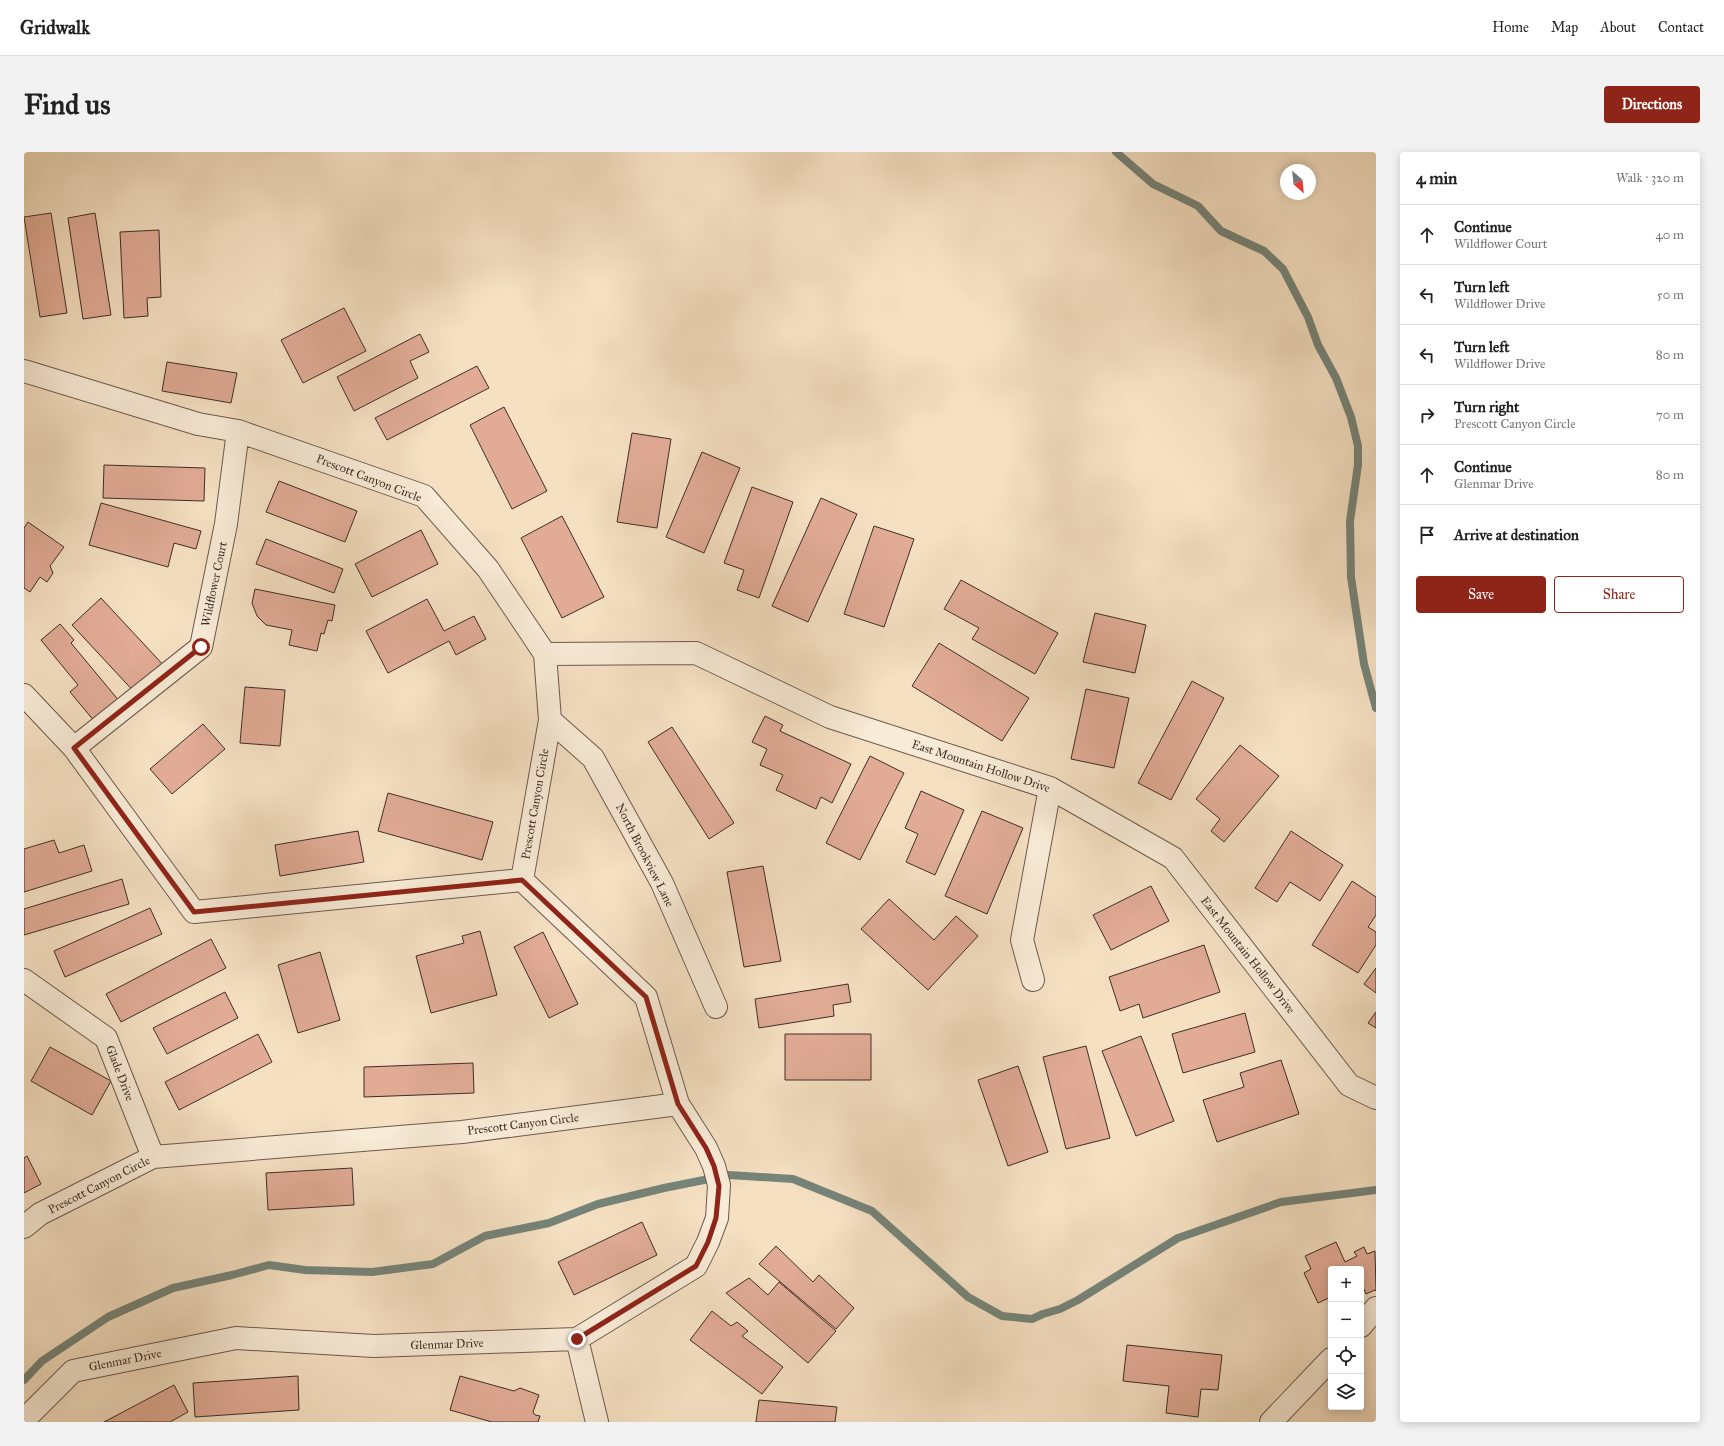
<!DOCTYPE html>
<html lang="en">
<head>
<meta charset="utf-8">
<style>
	:root { --surface:#fff; --page:#f2f2f2; --text:#222; --muted:#767676; --line:#e0e0e0; --accent:#8f2418 }
	body { margin:0; font-family:"IM FELL Great Primer",serif; background:var(--page); color:var(--text) }
	.controls { position:absolute; right:12px; bottom:12px; display:grid; overflow:hidden; border-radius:4px; box-shadow:0 2px 10px #0003 }
	.controls button { width:36px; height:36px; display:grid; place-items:center; padding:0; border:0; border-bottom:1px solid var(--line); background:var(--surface); color:var(--text); font:20px sans-serif }
	.compass { position:absolute; left:1256px; top:12px; width:36px; height:36px; border-radius:50%; background:var(--surface); box-shadow:0 2px 10px #0003; rotate:153deg }
	.stop { position:absolute; width:12px; height:12px; margin:-9px; border:3px solid #8f2418; border-radius:50%; background:#fff }
	.stop.end { background:#8f2418; border-color:#fff; box-shadow:0 1px 4px #0008 }
	.list { margin:0; padding:0; list-style:none }
	h2 { display:flex; justify-content:space-between; align-items:center; height:52px; margin:0; padding:0 16px; font-size:17px }
	h2 small { font-size:13px; font-weight:400; color:var(--muted) }
	.list li { display:grid; grid-template-columns:26px 1fr auto; gap:12px; align-items:center; box-sizing:border-box; height:60px; padding:0 16px; border-top:1px solid var(--line) }
	.list b { display:block; font-size:15px; white-space:nowrap }
	.list p { margin:0; font-size:13px; white-space:nowrap; color:var(--muted) }
	.list em { font-size:13px; font-style:normal; color:var(--muted) }
	.actions { display:flex; gap:8px; padding:12px 16px }
	.actions a { flex:1; padding:9px 0; border:1px solid var(--accent); border-radius:4px; text-align:center; font-size:14px; color:var(--accent) }
	.actions .main { background:var(--accent); color:#fff }
	.icon { flex:none; width:22px; height:22px; fill:none; stroke:currentColor; stroke-width:2; stroke-linecap:round; stroke-linejoin:round }
	.map { position:relative; flex:none; width:1352px; height:1270px; overflow:hidden; border-radius:4px }
	header { display:flex; align-items:center; gap:24px; box-sizing:border-box; height:56px; padding:0 20px; background:var(--surface); border-bottom:1px solid var(--line) }
	header strong { font-size:19px }
	nav { display:flex; gap:22px; margin-inline-start:auto; font-size:14px }
	.intro { display:flex; align-items:center; justify-content:space-between; box-sizing:border-box; height:96px; padding:0 24px }
	h1 { margin:0; font-size:28px }
	.button { padding:10px 18px; border-radius:4px; background:var(--accent); color:#fff; font-size:14px; font-weight:700 }
	main { display:flex; gap:24px; padding:0 24px }
	aside { flex:1; background:var(--surface); border-radius:4px; box-shadow:0 2px 10px #0003 }
	.map>svg:first-child { display:block }
</style>
</head>
<body>
<header>
<strong>Gridwalk</strong>
<nav><a>Home</a><a>Map</a><a>About</a><a>Contact</a></nav>
</header>
<div class="intro"><h1>Find us</h1><a class="button">Directions</a></div>
<main>
<div class="map">
<svg width="1352" height="1270" viewBox="0 0 1352 1270">
	<rect width="100%" height="100%" fill="#f5e0c2"/>
	<filter id="stains"><feTurbulence type="fractalNoise" baseFrequency=".005" numOctaves="4"/><feColorMatrix values="0 0 0 0 .2 0 0 0 0 .09 0 0 0 0 .02 0 0 0 .5 -.17"/></filter>
	<radialGradient id="worn" r=".72"><stop offset=".6" stop-color="#630" stop-opacity="0"/><stop offset="1" stop-color="#630" stop-opacity=".3"/></radialGradient>
	<g fill="none" stroke-linecap="round" stroke-linejoin="round">
		<path stroke="#768479" stroke-width="8" d="M1092,0l37,32 45,22 23,25 43,20 19,18 25,48 10,28 18,33 15,39 7,29v19l-8,56 1,56 13,87 12,44
			M0,1228l18,-19 66,-44 65,-29 59,-13 37,-10 36,5 67,2 61,-8 52,-28 64,-13 49,-19 66,-16 65,-13 64,4 79,32 96,86 34,19 30,3 11,-5 17,-5 18,-9 100,-62 103,-36 95,-12"/>
	</g>
	<path fill="#e1ab96" stroke="#3e2e26" d="M27,61l16,100 -27,4 -16,-100z
		M71,61l16,102 -28,4 -15,-101z
		M135,78l2,67 -14,1 1,18 -24,2 -4,-86z
		M320,156l22,43 -63,32 -22,-43z
		M396,182l9,18 -19,9 8,17 -64,33 -17,-34z
		M143,210l70,11 -6,30 -69,-12z
		M453,214l12,22 -102,52 -12,-22z
		M480,255l43,84 -35,18 -42,-84z
		M608,281l39,6 -14,89 -40,-6z
		M678,300l38,16 -36,85 -38,-16z
		M80,313l101,3 -1,33 -101,-3z
		M255,329l78,30 -12,31 -79,-30z
		M728,335l41,15 -34,96 -22,-8 7,-20 -20,-7z
		M797,346l36,16 -49,108 -36,-16z
		M77,351l100,28 -5,18 -22,-6 -6,24 -79,-22z
		M538,364l42,81 -42,21 -41,-80z
		M4,370l36,25 -14,19 3,7 -6,9 -7,-5 -10,15 -6,-4v-60z
		M850,374l40,13 -30,88 -40,-13z
		M397,378l17,34 -66,33 -17,-33z
		M242,387l77,30 -9,24 -78,-29z
		M937,428l97,53 -23,41 -63,-35 7,-11 -35,-19z
		M231,437l80,16 -3,16 -4,-1 -4,14 -3,-1 -4,18 -28,-6 3,-15 -26,-5 -9,-9 -5,-13z
		M77,446l66,71 -29,27 -66,-71z
		M403,447l17,32 30,-15 12,23 -30,16 -7,-14 -61,32 -22,-42z
		M1071,461l51,12 -11,48 -52,-11z
		M36,472l14,16 -3,3 49,59 -25,20 -25,-30 8,-7 -37,-45z
		M915,491l90,55 -27,43 -90,-55z
		M1168,529l32,17 -53,102 -33,-17z
		M221,535l40,3 -5,56 -40,-3z
		M1062,537l43,9 -15,70 -43,-9z
		M741,564l18,9 -3,6 71,33 -19,39 -11,-6 -5,12 -40,-19 7,-15 -23,-10 7,-16 -15,-7z
		M179,572l22,25 -53,45 -22,-25z
		M648,575l62,96 -25,16 -61,-97z
		M1216,593l39,31 -55,66 -13,-11 9,-12 -24,-20z
		M846,604l34,17 -44,87 -34,-17z
		M897,639l43,19 -29,65 -29,-13 12,-28 -13,-6z
		M364,641l105,29 -11,38 -104,-29z
		M958,659l41,17 -36,86 -42,-18z
		M334,679l6,31 -84,14 -5,-31z
		M1267,679l52,34 -23,36 -30,-19 -13,20 -22,-14z
		M30,688l5,13 25,-8 8,26 -68,21v-43z
		M739,714l18,95 -37,6 -17,-95z
		M98,727l7,25 -105,31v-26z
		M1328,729l24,16v18l-8,12 8,5v13l-18,28 -46,-28z
		M1127,734l18,35 -58,29 -18,-35z
		M865,747l45,41 22,-24 22,20 -50,54 -67,-61z
		M126,756l12,26 -97,43 -11,-26z
		M456,779l17,64 -66,18 -15,-57 48,-13 -2,-7z
		M519,780l35,72 -29,14 -35,-71z
		M187,787l15,29 -105,54 -15,-28z
		M1180,793l16,47 -77,26 -4,-14 -19,7 -11,-34z
		M296,800l20,68 -42,13 -20,-68z
		M1352,816v25l-12,-9z
		M824,832l3,18 -18,3 1,11 -75,12 -4,-29z
		M201,840l13,26 -71,36 -14,-26z
		M1352,860v16l-8,-5z
		M1221,861l10,39 -72,21 -11,-39z
		M234,882l14,28 -93,48 -14,-28z
		M761,882h86v46h-86z
		M1117,884l33,85 -38,15 -34,-85z
		M1062,894l24,92 -44,11 -23,-92z
		M26,895l61,34 -19,34 -61,-34z
		M1257,908l18,54 -82,28 -14,-42 41,-13 -4,-14z
		M449,911l1,30 -110,4v-30z
		M994,914l30,86 -40,14 -30,-86z
		M3,1004l14,28 -17,9v-35z
		M328,1016l2,37 -86,5 -2,-37z
		M618,1070l15,33 -83,40 -16,-33z
		M1312,1090l9,20 12,-6 -3,-4 10,-5 3,7 8,-3 1,40 -1,-1 -9,4 -2,-5 -3,2v-22h-30v28l-13,6 -14,-30 7,-4 -6,-13z
		M752,1094l37,36 6,-7 35,33 -18,21 -77,-65z
		M725,1126l19,17 11,-13 57,49 -28,32 -82,-70z
		M688,1159l19,15 6,-4 11,9 -6,5 41,31 -21,27 -72,-54z
		M1103,1193l95,10 -4,35 -17,-1 -3,28 -32,-4 3,-27 -46,-5z
		M274,1224l1,34 -104,7 -2,-34z
		M436,1224l54,15 6,-3 19,7 -6,17 2,3 5,1 -2,6h-46l-42,-12z
		M150,1233l14,27 -18,10h-66z
		M735,1248l78,7 -2,15h-79z"/>
	<g fill="none" stroke-linecap="round" stroke-linejoin="round">
		<defs>
			<path id="minor" d="M0,219l174,53 40,7 186,65 64,73 57,85 5,66 -28,160
				M521,502l151,-1 134,64 220,71 123,70 176,227 27,13
				M0,543l50,53 120,164 328,-32
				M526,568l43,38 69,125 54,124
				M50,596l127,-101 25,-123 12,-93
				M0,828l82,58 47,119
				M1009,828l-11,-40 28,-152
				M0,1075l16,-13 113,-57 309,-25 216,-28
				M1337,1174l15,-18
				M553,1187l20,83
				M0,1268l49,-49 163,-33 138,8 203,-7 119,-73 12,-24 9,-24 2,-33 -5,-19 -8,-18 -28,-44 -32,-107 -124,-117
				M1247,1270l60,-63"/>
		</defs>
		<use href="#minor" stroke="#6c5a4d" stroke-width="24"/>
		<use href="#minor" stroke="#f8ebd7" stroke-width="22"/>
	</g>
	<g fill="none" stroke-linecap="round" stroke-linejoin="round">
		<path stroke="#8f2418" stroke-width="5" d="M177,495l-127,101 120,164 328,-32 124,117 32,107 28,44 8,18 5,20 -3,32 -8,24 -12,24 -119,73"/>
	</g>
	<g text-anchor="middle" stroke-width="4" stroke-linejoin="round" paint-order="stroke">
		<g font-size="12" fill="#3e2e26" stroke="#f8ebd7">
			<text transform="translate(345 326) rotate(21)" y="4">Prescott Canyon Circle</text>
			<text transform="translate(190 432) rotate(-78)" y="4">Wildflower Court</text>
			<text transform="translate(957 614) rotate(18)" y="4">East Mountain Hollow Drive</text>
			<text transform="translate(511 652) rotate(-80)" y="4">Prescott Canyon Circle</text>
			<text transform="translate(621 703) rotate(63)" y="4">North Brookview Lane</text>
			<text transform="translate(1224 803) rotate(52)" y="4">East Mountain Hollow Drive</text>
			<text transform="translate(96 921) rotate(69)" y="4">Glade Drive</text>
			<text transform="translate(499 972) rotate(-7)" y="4">Prescott Canyon Circle</text>
			<text transform="translate(75 1033) rotate(-27)" y="4">Prescott Canyon Circle</text>
			<text transform="translate(423 1192) rotate(-2)" y="4">Glenmar Drive</text>
			<text transform="translate(101 1208) rotate(-11)" y="4">Glenmar Drive</text>
		</g>
	</g>
	<rect width="100%" height="100%" filter="url(#stains)"/>
	<rect width="100%" height="100%" fill="url(#worn)"/>
</svg>
<div class="controls">
<button>+</button>
<button>−</button>
<button><svg class="icon" aria-label="locate" viewBox="0 0 24 24"><circle cx="12" cy="12" r="6"/><path d="M12 2v4M12 18v4M2 12h4M18 12h4"/></svg></button>
<button><svg class="icon" aria-label="layers" viewBox="0 0 24 24"><path d="M12 4l9 5-9 5-9-5zM3 14l9 5 9-5"/></svg></button>
</div>
<svg class="compass" viewBox="-18 -18 36 36"><path d="M0-13l5 13h-10z" fill="#e53935"/><path d="M0 13l5-13h-10z" fill="#767676"/></svg>
<div class="stop" style="left:177px;top:495px"></div>
<div class="stop end" style="left:553px;top:1187px"></div>
</div>
<aside>
<h2>4 min<small>Walk · 320 m</small></h2>
<ul class="list">
<li><svg class="icon" aria-label="ahead" viewBox="0 0 24 24"><path d="M12 20V5M6 11l6-6 6 6"/></svg><div><b>Continue</b><p>Wildflower Court</p></div><em>40 m</em></li>
<li><svg class="icon" aria-label="left" viewBox="0 0 24 24"><path d="M17 20v-9H6M10 6l-5 5 5 5"/></svg><div><b>Turn left</b><p>Wildflower Drive</p></div><em>50 m</em></li>
<li><svg class="icon" aria-label="left" viewBox="0 0 24 24"><path d="M17 20v-9H6M10 6l-5 5 5 5"/></svg><div><b>Turn left</b><p>Wildflower Drive</p></div><em>80 m</em></li>
<li><svg class="icon" aria-label="right" viewBox="0 0 24 24"><path d="M7 20v-9h11M14 6l5 5-5 5"/></svg><div><b>Turn right</b><p>Prescott Canyon Circle</p></div><em>70 m</em></li>
<li><svg class="icon" aria-label="ahead" viewBox="0 0 24 24"><path d="M12 20V5M6 11l6-6 6 6"/></svg><div><b>Continue</b><p>Glenmar Drive</p></div><em>80 m</em></li>
<li><svg class="icon" aria-label="arrive" viewBox="0 0 24 24"><path d="M6 21V4h12l-3 4 3 4H6"/></svg><div><b>Arrive at destination</b></div></li>
</ul>
<div class="actions"><a class="main">Save</a><a>Share</a></div>
</aside>
</main>
</body>
</html>
